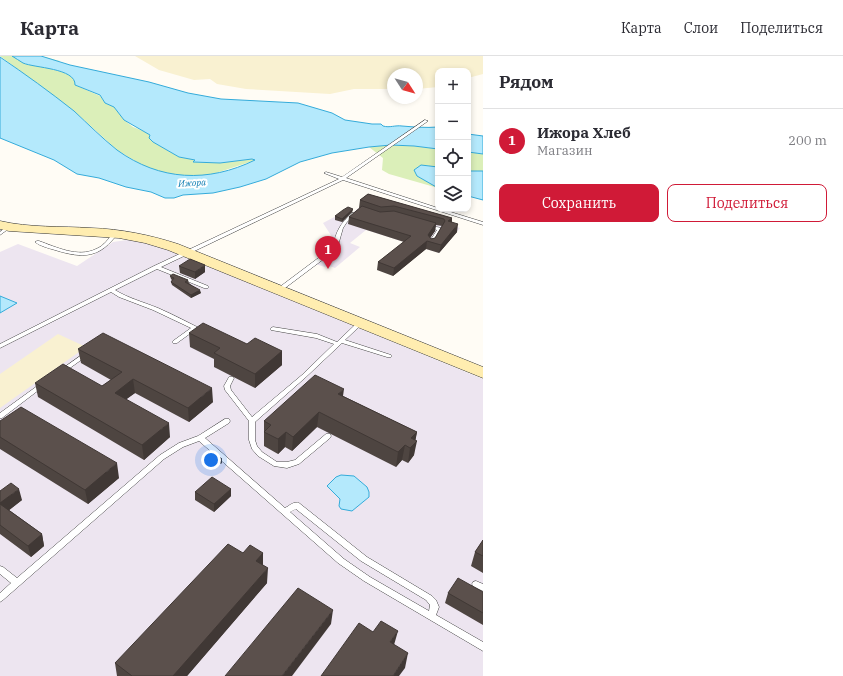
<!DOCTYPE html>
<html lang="ru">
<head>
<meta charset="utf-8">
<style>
	:root { --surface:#fff; --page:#f2f2f3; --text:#2b2b33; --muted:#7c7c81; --line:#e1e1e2; --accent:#d01a37 }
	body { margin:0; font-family:"IBM Plex Serif",serif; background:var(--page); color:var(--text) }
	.controls { position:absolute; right:12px; top:12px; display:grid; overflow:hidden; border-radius:8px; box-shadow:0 2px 6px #0003 }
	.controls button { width:36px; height:36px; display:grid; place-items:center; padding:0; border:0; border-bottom:1px solid var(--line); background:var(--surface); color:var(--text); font:20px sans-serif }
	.compass { position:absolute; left:387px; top:12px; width:36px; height:36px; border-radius:50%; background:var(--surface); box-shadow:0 2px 6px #0003; rotate:126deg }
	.you { position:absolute; left:211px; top:404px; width:14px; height:14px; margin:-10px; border:3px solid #fff; border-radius:50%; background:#1a73e8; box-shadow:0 0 0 6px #1a73e833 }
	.badge { display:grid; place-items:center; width:26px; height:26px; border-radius:50%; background:var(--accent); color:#fff; font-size:13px; font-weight:700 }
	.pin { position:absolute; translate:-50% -33px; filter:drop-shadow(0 1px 2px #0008) }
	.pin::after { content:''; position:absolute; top:21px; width:14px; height:12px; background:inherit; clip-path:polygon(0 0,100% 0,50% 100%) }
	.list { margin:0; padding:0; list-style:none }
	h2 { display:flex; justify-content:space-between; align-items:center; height:52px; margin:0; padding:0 16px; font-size:17px }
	h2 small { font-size:13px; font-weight:400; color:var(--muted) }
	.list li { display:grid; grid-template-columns:26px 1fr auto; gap:12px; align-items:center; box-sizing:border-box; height:64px; padding:0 16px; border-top:1px solid var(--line) }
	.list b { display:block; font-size:15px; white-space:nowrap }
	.list p { margin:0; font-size:13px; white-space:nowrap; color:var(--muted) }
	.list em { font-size:13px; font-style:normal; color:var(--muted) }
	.actions { display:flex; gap:8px; padding:12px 16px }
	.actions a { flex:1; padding:9px 0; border:1px solid var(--accent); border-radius:8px; text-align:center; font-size:14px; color:var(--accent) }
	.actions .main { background:var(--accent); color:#fff }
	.icon { flex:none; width:22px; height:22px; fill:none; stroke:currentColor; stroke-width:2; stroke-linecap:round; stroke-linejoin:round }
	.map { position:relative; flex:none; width:483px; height:620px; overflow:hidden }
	header { display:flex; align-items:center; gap:24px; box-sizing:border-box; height:56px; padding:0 20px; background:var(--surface); border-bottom:1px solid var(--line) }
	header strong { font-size:19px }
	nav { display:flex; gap:22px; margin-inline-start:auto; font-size:14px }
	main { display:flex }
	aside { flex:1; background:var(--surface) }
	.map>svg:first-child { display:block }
</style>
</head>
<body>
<header>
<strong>Карта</strong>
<nav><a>Карта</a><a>Слои</a><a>Поделиться</a></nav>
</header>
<main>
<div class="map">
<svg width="483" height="620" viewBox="0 0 483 620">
	<rect width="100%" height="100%" fill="#fffcf5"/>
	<path fill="#ede5f0" d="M367,145l93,27 -21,25 -73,-23 -16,13 10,4 -25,21 -8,-3 -2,2 -13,-4 17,-13 3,-3 2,-7 -11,-17 19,-10 8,2z
		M134,183l37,12 312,128v297h-483v-424l18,-8 59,22 36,-24z"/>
	<path fill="#f9f1d1" d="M124,0h359v18l-15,4v-7h-30v16l-21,2v-15h-24v15h-39l-24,5 -84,-5 -29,-5 -7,-5 -16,1 -35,-10 -24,-14z
		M58,278l28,13 -86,61v-34z"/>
	<path fill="#dbefb9" d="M0,0h41l19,5 -13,7c10,3 29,5 28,17l25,11 5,7 9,4 10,13 9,7 15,6 5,9 26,15 16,3 -1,2 26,1 32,-4 4,1 -46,15 -23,1 -28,-4 -12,-4 -30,-18 -43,-39z
		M391,89l23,1 24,3v18l-17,-2 -4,11 21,12 -49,-14 -7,-4 1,-12 -14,-11z
		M468,96l15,2v17h-15z"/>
	<path fill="#b4e9fc" stroke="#34abda" d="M12,0h29l29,9 79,17 39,11 33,6 77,4 34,10 13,7 27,4h9l2,2c7,2 12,-1 19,0 12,1 24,2 36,1v22l-24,-3 -23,-1 -22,2 -37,6 -32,9 -34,17 -26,8 -27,6 -30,2 -9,3h-9l-14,-6 -25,-5 -27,-9 -22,-4 -23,-14 -54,-22v-81c25,17 50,35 74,54 14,13 28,27 43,39 43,31 91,33 138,10l-3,-1 -32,4 -27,-1 2,-2 -16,-3 -26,-15 -4,-4 1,-3 -26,-15 -10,-13 -9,-4 -5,-8 -25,-10c1,-17 -41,-17 -52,-22 -4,-2 -7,-5 -11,-7z
		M468,78l15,2v18l-15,-2z
		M421,109l17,2v21l-21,-12 -3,-6z
		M468,115h15v29l-15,-4z
		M0,240l17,7 -17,10z
		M341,419l13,1 13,11 2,5v5l-17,14 -11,-2 -2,-3 1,-7 -13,-13 9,-9z"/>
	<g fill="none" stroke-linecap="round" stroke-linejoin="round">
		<defs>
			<path id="lane" d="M425,64l3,1 -82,57 92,30v1h3l42,13v3l-140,-45 -182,87 47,19 1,1 -1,1h-4l-47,-19 -42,21c13,8 28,12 43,18 16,7 31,15 47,23l1,1 -1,1h-4l-6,-3 -18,13h-4l-1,-1 1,-1 18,-13 -38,-18 -34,-13 -8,-5 -111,56v-4l154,-78 185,-87 -15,-6 2,-1 16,5z
				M352,157h2l2,1 -9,8 -4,6 -6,21 -56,42h-4l-1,-1 1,-1 56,-42c3,-16 7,-23 19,-34z
				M426,169l16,3v1l-10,16h-2l-2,-1 9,-14 -11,-3z
				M7,170h2l2,1 -11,8v-3z
				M114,176h4v1c-18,25 -34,26 -63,17 -7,-2 -15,-4 -20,-8l2,-1h2c17,6 39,17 57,8 8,-3 13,-11 18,-17z
				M360,265l3,2 -1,1 -17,16 46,15 1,1 -1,1h-4l-45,-14 -36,34 -51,45v18l2,6 5,6 15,10h10l8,-2 31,-26h4l1,2 -1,2 -31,26 -12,4 -13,-2 -16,-10 -6,-7 -3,-9v-19l-24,-31 -1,-4 5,-9h4l1,1 -4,8 1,4 21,27 50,-42 32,-31 -18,-6 -45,-8 -1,-1 1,-1 2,-1 44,7 20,8 21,-20z
				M86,296l2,1 1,1 -1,1 -25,18h-4l-1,-1 1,-1z
				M42,327l2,1 1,1 -1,1 -42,32h-2v-5l40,-29z
				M225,363h4l1,2 -1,2 -24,15 80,70c4,-2 9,-7 14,-5l68,54 65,39 4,4 3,7 -3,8 47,27v9l-119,-70 -26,-18 -139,-122 -16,6 -19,12 -161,141 -3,2v-9l11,-10 -11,-9v-8l3,1 14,11 143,-123 19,-12 19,-7zM296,453l65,52 65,39 4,5 -1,6 -59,-34 -26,-18 -54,-47z
				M476,525l7,3v7l-10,-5 -1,-2 1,-2z"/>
			<path id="secondary" d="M0,165c30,7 61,5 91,7 30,1 59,7 87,16l305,123v11l-315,-128 -23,-7 -26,-5 -110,-7 -9,-2z"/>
		</defs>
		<use href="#lane" stroke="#444" stroke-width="1"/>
		<use href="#secondary" stroke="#333" stroke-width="1"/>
		<use href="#lane" fill="#fff" fill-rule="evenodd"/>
		<use href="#secondary" fill="#ffedb0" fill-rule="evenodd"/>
	</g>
	<path fill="#4e4541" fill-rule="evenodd" d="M368,138l84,24v4l5,10 -18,21 -13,-4 -33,27 -16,-6 1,-8 26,-20 -56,-18 1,-7 11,-9h-1l1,-8zM436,169l6,1 -7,12 -4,1 -1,-1 5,-7z
		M353,153l-1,3 -10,10 -7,-2v-4z
		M179,210l26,6 -10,7 -15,-6z
		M170,220l18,4 1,3 12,10 -10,5 -19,-13 -1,-3 1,-2 -1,-1z
		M189,277l93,18v14l-27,23 -41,-21v-8l-24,-12z
		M78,293l135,53 -24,20 -54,-29 -9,6 44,38 -26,23 -106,-63 -3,-14 67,3 9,-6 -30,-17z
		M343,340l74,36 -2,8 -1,15 -6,8 -6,-3 -6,7 -79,-40 -25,24 -7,-4 -7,7 -14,-8v-25z
		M0,365l119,57 -31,26 -88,-55z
		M212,397l10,6v4l-2,1 -8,-7z
		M231,433v7l-17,16 -19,-12v-8z
		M0,435l22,9 -13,10 33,24 2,12 -13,11 -31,-23z
		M483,484v33l-12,-7 4,-14z
		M243,497h20v12l4,18 -80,93h-70l-2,-13z
		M483,536v33l-38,-22 3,-10z"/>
	<path fill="#403835" d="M353,153l-1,3 -10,10v-3z
		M452,162l-1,7 -3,-4z
		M436,167l-1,8 -7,10v-6z
		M458,168l-1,8 -18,21 2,-8z
		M427,185l-1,8 -33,27 1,-8z
		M205,209v7l-10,7v-7z
		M200,234l1,3 -10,5v-3z
		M282,295v14l-27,23v-14z
		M133,323l2,14 -19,14 -1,-14z
		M212,332l1,14 -24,20 -1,-14z
		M344,333l-2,14 -4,-9z
		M319,356l-2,15 -25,24 1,-14z
		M169,367l1,14 -26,23 -2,-15z
		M286,376l-1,15 -7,7v-15z
		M417,376l-2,11 2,-2 -3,14 -6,8 2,-15 1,-10z
		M405,389l-3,15 -6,7 2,-15z
		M222,403v4l-2,1v-4z
		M117,407l2,15 -31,26 -3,-14z
		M19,433l3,11 -19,15 -3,-12z
		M231,433v7l-17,16v-8z
		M42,478l2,12 -13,11 -3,-11z
		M263,497v14l-7,-6z
		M268,512l-1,15 -80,93h-14z
		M333,554l-2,14 -39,52h-10z
		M398,575l-4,14 -4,-3z
		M408,597l-3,15 -6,8h-6z"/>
	<path fill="#5b504c" stroke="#403835" d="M368,138l84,24 -4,3 10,3 -17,21 -14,-4 -33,27 -16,-6 33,-26 -62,-19 13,-11 18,6 14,-1 42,12 -8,12 3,4 4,-1 10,-17 -1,-2 -50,-13 -13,1 -21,-7z
		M348,151l5,2 -11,10 -7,-3 8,-6z
		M190,203l15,6 -10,7 -16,-6z
		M173,218l15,6 -3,2 15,8 -9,5 -20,-13 3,-4 -4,-2z
		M203,267l44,21 8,-6 27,13 -27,23 -41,-21 6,-5 -31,-15z
		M103,277l109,55 -24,20 -55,-29 -18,14 54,30 -27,22 -107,-62 28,-19 39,22 20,-14 -44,-23z
		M315,319l29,14 -6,5 79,38 -6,6 6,3 -7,7 -5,-3 -7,7 -79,-40 -26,25 -7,-5 -8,7 -14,-7 7,-7 -7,-4z
		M21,351l96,56 -32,27 -85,-53v-16z
		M214,396l8,7 -2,1 -8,-7z
		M212,421l19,12 -17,15 -19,-12z
		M11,427l8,6 -19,14v-12z
		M0,448l42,30 -14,12 -28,-21z
		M483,484v16l-8,-4z
		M228,488l15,9 7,-8 13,8 -7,8 12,7 -95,108h-41l-17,-13z
		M458,522l25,14v21l-35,-20z
		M298,532l35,22 -51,66h-57z
		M381,565l17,10 -8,11 18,11 -15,23h-72l38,-53 14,9z"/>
	<g text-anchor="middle" stroke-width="4" stroke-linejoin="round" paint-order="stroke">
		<g font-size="9" font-style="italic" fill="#0c7cb1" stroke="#fff">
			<text transform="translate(192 127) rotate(-3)" y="3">Ижора</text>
		</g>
	</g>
</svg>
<div class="controls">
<button>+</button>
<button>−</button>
<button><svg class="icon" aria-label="locate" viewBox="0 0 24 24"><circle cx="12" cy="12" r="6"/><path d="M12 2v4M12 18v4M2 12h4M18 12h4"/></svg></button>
<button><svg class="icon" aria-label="layers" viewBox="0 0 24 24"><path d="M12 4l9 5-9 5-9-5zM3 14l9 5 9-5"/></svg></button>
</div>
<svg class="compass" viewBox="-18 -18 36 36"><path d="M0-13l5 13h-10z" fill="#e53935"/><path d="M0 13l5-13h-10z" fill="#7c7c81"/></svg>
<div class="you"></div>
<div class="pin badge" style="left:328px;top:213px">1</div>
</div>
<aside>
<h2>Рядом<small></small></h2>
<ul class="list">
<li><span class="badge">1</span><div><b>Ижора Хлеб</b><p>Магазин</p></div><em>200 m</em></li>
</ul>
<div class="actions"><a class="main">Сохранить</a><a>Поделиться</a></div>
</aside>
</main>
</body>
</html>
